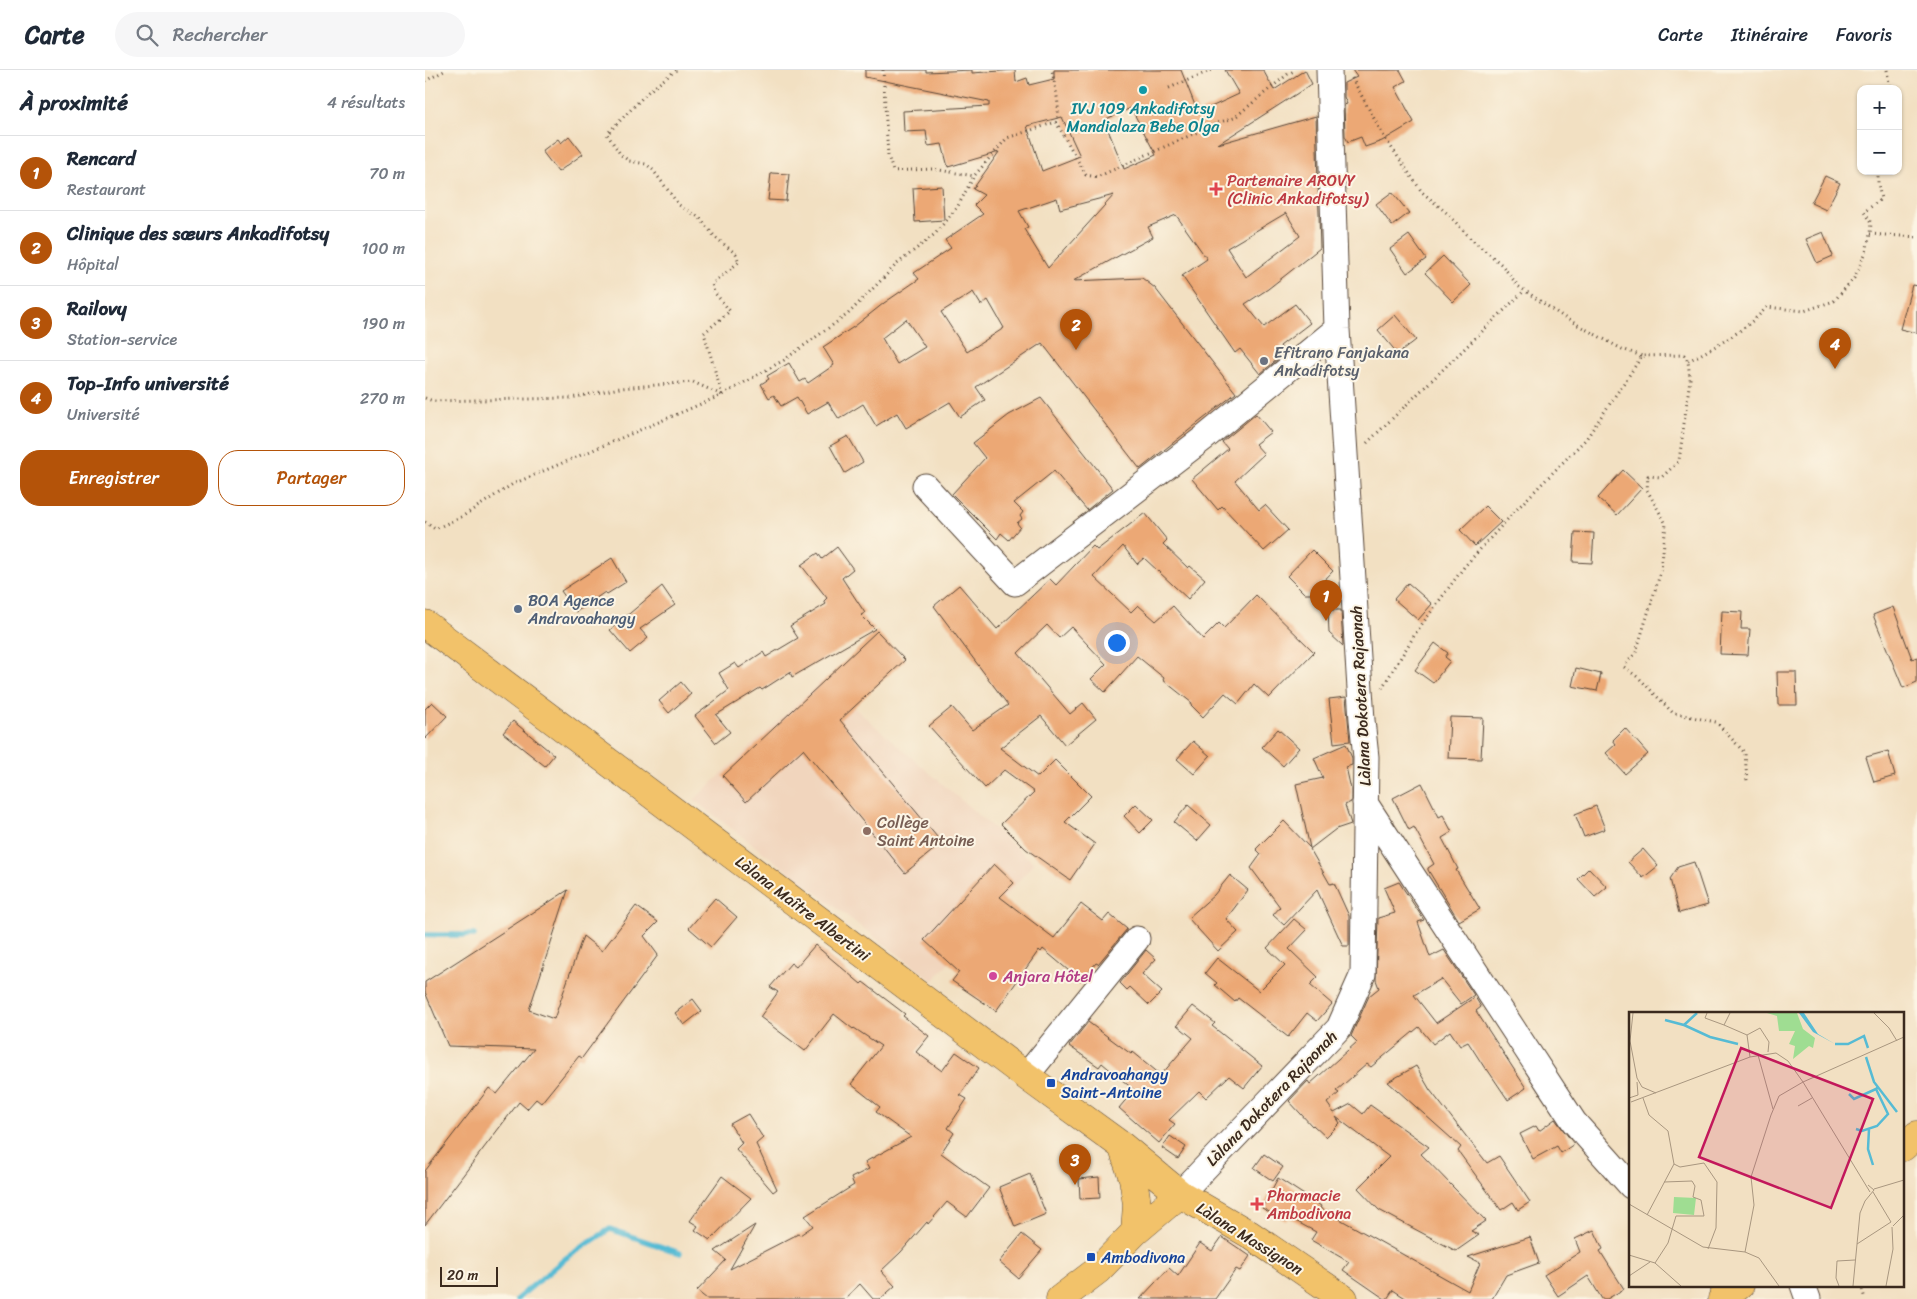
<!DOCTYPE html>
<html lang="fr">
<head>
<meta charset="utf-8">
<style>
	:root { --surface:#fff; --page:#f6f6f7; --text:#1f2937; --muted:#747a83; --line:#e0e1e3; --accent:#b45309 }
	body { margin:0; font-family:Sriracha,sans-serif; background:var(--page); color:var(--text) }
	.controls { position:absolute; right:15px; top:15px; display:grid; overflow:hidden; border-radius:10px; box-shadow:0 1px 4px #0004 }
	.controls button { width:45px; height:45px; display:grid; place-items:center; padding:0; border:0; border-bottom:1px solid var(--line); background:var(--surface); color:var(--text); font:25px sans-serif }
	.scale { position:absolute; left:15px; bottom:12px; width:58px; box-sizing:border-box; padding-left:5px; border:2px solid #3b2a1e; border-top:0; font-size:14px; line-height:18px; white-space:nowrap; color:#3b2a1e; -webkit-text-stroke:4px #fcf5e5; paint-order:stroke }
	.you { position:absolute; left:691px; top:572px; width:18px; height:18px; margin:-12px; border:4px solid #fff; border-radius:50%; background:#1a73e8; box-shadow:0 0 0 8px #1a73e833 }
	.badge { display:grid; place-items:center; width:32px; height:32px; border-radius:50%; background:var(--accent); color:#fff; font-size:16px; font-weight:700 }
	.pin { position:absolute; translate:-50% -41px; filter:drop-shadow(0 1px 2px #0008) }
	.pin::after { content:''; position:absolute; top:26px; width:18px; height:15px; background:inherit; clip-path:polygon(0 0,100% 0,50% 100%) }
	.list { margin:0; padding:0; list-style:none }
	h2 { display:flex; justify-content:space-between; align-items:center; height:65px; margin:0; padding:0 20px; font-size:21px }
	h2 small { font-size:16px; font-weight:400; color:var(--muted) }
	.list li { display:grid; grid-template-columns:32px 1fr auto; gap:15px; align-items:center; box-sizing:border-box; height:75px; padding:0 20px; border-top:1px solid var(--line) }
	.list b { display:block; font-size:19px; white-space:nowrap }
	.list p { margin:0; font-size:16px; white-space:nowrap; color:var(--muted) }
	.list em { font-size:16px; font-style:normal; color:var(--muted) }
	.actions { display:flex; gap:10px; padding:15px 20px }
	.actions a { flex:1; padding:11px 0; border:1px solid var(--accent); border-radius:20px; text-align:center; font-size:18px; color:var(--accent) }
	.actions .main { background:var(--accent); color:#fff }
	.icon { flex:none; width:28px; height:28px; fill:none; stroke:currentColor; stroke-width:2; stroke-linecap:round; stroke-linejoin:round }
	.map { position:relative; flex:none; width:1492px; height:1229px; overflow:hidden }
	header { display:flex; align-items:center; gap:30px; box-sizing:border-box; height:70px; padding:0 25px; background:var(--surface); border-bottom:1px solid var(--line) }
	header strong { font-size:24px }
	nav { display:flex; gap:28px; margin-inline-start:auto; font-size:18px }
	.search { width:350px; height:45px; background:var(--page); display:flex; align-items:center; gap:12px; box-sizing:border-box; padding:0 18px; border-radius:28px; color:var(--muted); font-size:19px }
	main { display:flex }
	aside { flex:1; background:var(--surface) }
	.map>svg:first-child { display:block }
</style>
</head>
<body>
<header>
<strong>Carte</strong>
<div class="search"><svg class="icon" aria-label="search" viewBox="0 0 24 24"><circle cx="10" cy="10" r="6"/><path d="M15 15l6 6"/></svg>Rechercher</div>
<nav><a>Carte</a><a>Itinéraire</a><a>Favoris</a></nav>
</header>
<main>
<aside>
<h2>À proximité<small>4 résultats</small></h2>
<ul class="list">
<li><span class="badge">1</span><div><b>Rencard</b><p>Restaurant</p></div><em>70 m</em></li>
<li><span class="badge">2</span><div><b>Clinique des sœurs Ankadifotsy</b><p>Hôpital</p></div><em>100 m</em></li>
<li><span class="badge">3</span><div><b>Railovy</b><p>Station-service</p></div><em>190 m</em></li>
<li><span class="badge">4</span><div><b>Top-Info université</b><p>Université</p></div><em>270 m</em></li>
</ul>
<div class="actions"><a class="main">Enregistrer</a><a>Partager</a></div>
</aside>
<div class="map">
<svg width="1492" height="1229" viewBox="0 0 1492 1229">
	<rect width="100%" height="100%" fill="#fcf5e5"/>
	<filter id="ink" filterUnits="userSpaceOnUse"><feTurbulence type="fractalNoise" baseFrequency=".02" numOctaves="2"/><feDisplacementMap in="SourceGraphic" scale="10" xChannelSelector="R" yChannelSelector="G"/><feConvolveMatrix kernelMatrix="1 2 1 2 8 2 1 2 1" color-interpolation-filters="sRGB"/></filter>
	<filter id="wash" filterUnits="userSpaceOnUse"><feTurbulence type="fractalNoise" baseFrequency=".0096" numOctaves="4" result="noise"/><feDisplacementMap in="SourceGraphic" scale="20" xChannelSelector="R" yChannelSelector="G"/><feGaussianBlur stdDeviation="1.12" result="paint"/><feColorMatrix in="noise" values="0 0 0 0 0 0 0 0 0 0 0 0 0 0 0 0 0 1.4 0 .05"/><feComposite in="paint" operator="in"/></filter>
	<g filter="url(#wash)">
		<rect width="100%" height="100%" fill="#f2e0c2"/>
		<path fill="#f1d5bd" d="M397,610l212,183 -101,118 -239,-181z"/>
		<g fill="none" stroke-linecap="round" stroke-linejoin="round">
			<path stroke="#56bbd4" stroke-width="5.5" d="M0,865h49
				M92,1229l49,-41 44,-29 70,24"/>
		</g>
		<g id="blocks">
			<path fill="#eca874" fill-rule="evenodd" d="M440,0h61v2l46,-2v3l43,-3 1,12 11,-4 2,7 25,-6v-9h127l17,43 41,-19 -14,-24h38l11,20 31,-20 7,14 -94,60 98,-28 4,132 -52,41 -23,15 19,23 31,-23 15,19 -30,23 5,7 -25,21 -20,-25 -5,4 -53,-77 25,-17 -31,-44 -28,12 5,10 -80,44 69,-3 13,10 81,105 -96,76 -98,-126 -66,44 9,13 -25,17 -10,-15 -44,26 -9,-15 -21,13 -13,-22 -24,15 -11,-17 -21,12 -10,-17 -16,9 -7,-11 -5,3 -8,-14 8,-5 -2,-3 22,-13 11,19 5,-3 3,4 26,-18 -11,-18 32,-21 29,-23 35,-24 -5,-6 37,-25 -6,-8 38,-26 -9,-9 10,-10 -11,-6 26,-37 -51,15 -6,-23 -14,2 -2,-15 -22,1 -1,-21 86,-5v-4l-124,-25zM706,38l25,47 -32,14 -20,-49zM637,47l18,39 -38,15 -15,-45zM689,125l-66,73 -24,-39 4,-2 -9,-16 38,-13 3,11zM861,143l14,23 -54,41 -19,-29zM548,222l8,13 7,-5 16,28 -37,24 -26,-40zM481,249l19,28 -28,17 -15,-26z
				M927,0h48l6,11 -11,6 19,35 -32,19 -17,6 -4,-10 -13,5 -3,-6 -1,-31 3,-1 -3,-7v-14l13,-6z
				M144,66l14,18 -25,18 -16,-21 16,-12 3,4z
				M346,103l18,1 -3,27 -18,-1z
				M1400,106l15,7 -14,27 -15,-7z
				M517,116l2,34 -29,2 -2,-34z
				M967,122l17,21 -17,13 -16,-22z
				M1398,162l10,24 -16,7 -11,-24z
				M984,165l17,24 -19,14 -17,-24z
				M1018,186l28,29 -18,17 -28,-29z
				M1487,215l5,1v47l-17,-4z
				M970,245l21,25 -18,14 -20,-24z
				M616,328l72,91 -26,21 -33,-39 -40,32 9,9 -3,4 2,3 -5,4 3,4 -11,13 -8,-7 -4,6 -45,-45 33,-36 -12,-15 36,-28z
				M831,344l15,18 -16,12 9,10 -29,27 24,29 6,-5 23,25 -24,21 -42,-45 -4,4 -26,-31 36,-30 -6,-7z
				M423,366l15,26 -18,11 -15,-27z
				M1198,400l19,18 -25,27 -19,-17z
				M1060,436l16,16 -26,24 -15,-16z
				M720,443l22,27 -4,4 25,24 2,-2 15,13 -17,20 -44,-41 -7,6 -14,-18 -29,31 37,35 7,-7 18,16 17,-15 30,33 16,-16 5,5 32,-33 58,57 -45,46 -15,-14 -16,20 -13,-11 -22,24 -12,-12 1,-2 -29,-23 1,-2 -27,-22 -32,36 -14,-13 15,-15 -35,-37 -12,11 -12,-13 -29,28 52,61 13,-11 13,16 -31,26 -24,-29 -41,32 38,29 17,-17 36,36 -26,26 30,22 -25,36 -44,-31 -25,-25 33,-32 -30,-22 -19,18 -56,-62 23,-19 20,23 36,-25 -74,-99 25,-21 38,44 53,-50 6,6 37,-39 4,4z
				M1150,462l19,1 -2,30 -19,-1z
				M412,477l16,22 -11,9 23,35 -4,2 14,14 -83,48 -2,-5 -28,18 -2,-2 -44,27 14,17 -14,11 -21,-27 34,-26 -10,-17 16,-10 4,5 24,-16 3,5 32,-19 -8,-12 36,-22 -2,-3 3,-3 -26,-33 17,-12 4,6z
				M887,480l21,21 -22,23h-6l-18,-18z
				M187,488l14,24 -19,12 -2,-2 -29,20 -15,-21z
				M983,513l24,21 -14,16 -24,-21z
				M237,516l13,19 -35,24 8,9 -18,15 -20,-23z
				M1468,537l19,52 5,-2v25l-14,6 -30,-73z
				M903,540h13l2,36 -14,-13z
				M1297,541l20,1 -1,17h9l-2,26 -28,-1z
				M452,561l28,29 -65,60 102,123 -37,30 -102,-124 -57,53 -23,-26z
				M1010,573l13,10 -3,4 5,4 -17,22 -18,-13z
				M1151,598l25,6 -4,17 -25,-5z
				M1352,602h19l1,33h-19z
				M256,612l10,12 -22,19 -10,-12z
				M921,627l4,44 -16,2 -5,-44z
				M7,632l15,14 -22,23v-30z
				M1025,647l33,1 -2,41 -33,-1z
				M88,651l41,34 -9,11 -42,-33z
				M1200,658l23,26 -23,20 -19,-21 10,-9 -3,-4z
				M853,659l21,19 -16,18 -21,-19z
				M768,671l17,15 -16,18 -17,-15z
				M921,674l6,14v7l-6,2 5,22v13l-6,3 6,19 -15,5 -26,20 20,35 4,-1 15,33v30h-6l-26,-56 -33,35 -11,-10 7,-8 -29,-39 10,-14 -5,-5 28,-28 26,27 -14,-64 27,-6 -9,-20z
				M1463,681l7,25 -21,6 -8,-25z
				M997,713l17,34 4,-2 9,17 -10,6 16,31 -2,1 24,39 -21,12 -31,-51v-2l6,-4 -20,-37 -5,3 -16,-32z
				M711,734l17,16 -13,13 -16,-17z
				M763,735l23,20 -14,16 -23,-19z
				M1171,736l9,23 -21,8 -9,-23z
				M1218,779l15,17 -15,12 -15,-16z
				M1269,792l14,43 -29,8 -9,-34 8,-12z
				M569,794l20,19 -14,14 54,41 27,-34 22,17 6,-7 18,15 -29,35 -2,-1 -15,18 -38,-32 -2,3 -2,-2 -43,61 -44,-30 7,-9 -35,-32z
				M1164,798l18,19 -12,10 -17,-18z
				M805,805l18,15 -22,29 12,13 -20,19 -30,-33 26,-23z
				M974,812l25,38 -6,2 12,35 14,-7 30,45 -13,9 -20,-25 -27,16 22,28 39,-26 6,10 -5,4 50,77 -18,12 -21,-31 -1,1 -18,-28 -8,4 -10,-15 -17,13 -14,-17 -48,40 -4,-3 -31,27 3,2 -12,10 7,10 17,-9 12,10 7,-9 59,42 -8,7 65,67 -15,10 8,4 -23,16 -77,-41 -21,-22 31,-31 -53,-40 4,6 -14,14 -13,-12 -1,1 -23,-25 19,-20 2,3 47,-42 -6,-6 18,-40 10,-8 -3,-8 2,-62 17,-5 -11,-25z
				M143,820l-39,120 25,9 29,-83 19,15 34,-45 22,16 -14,14 14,19 -76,103 -3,-2 -38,47 -5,-4 -9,10 -8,-7 -94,123v-54l64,-83 8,6 37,-45 -86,-3 -23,-54v-10z
				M290,828l22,19 -26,30 -22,-19z
				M869,849l13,11 -18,19 29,28 -8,8 22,19 -15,17 -10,-8 -19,24 -50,-39 -3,4 -20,-17 2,-2 -12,-10 12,-15 42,33 26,-26 -18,-17z
				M390,875l46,39 2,-2 42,32 -2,2 26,20 -13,16 26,19 14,-19 23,16 -19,27 7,4 -19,29 6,5 -13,20 48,35 -22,29 -20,-15 -19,22 -1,-2 -26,30 -20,19 14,15 -15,13h-7l-13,-15 -16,15h-137l-10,-8 29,-31 -11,-9 40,-26 -25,44 68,-35 2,1 13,-9 -8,-10 49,-31 -3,-7 18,-9 -4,-7 46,-25 -35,-25 4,-5 -29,-23 30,-38 -27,-18 -1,1 -19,-15 -29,37 -45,-34 18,-25 -8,-5 21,-24 5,4z
				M721,880l10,9 -14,15 20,18 -13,13 -19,-18 -3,3 -7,-7z
				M268,929l9,12 -18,14 -9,-12z
				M768,936l22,17 -3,3 50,40 -18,22 -15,-12 -23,22 -7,-7 -30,29 6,4 -16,19 -40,-35 15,-18 -32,-27 -3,4 -30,-21 19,-24 43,32 2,-2 28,23 32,-37 -16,-13z
				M991,996l14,24 57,73 12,-7 31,46 -12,8 -5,-8 -12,8 -43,-59 3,-4 -73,-65z
				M323,1044l15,24 -7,6 21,45 -4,3 -37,-43 6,-6 -12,-19z
				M1130,1049l19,25 -13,9 -4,-7 -24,13 -13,-25 16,-8 3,5z
				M745,1066l16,11 -8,12 -16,-11z
				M839,1084l19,13 -10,14 -19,-13z
				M605,1104l16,40 -31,13 -16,-40z
				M297,1106l29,22 -41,42 -15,-10 3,-4 -8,-5z
				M674,1107l1,21 -20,1 -1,-20z
				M853,1108l43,28 -1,2 148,83 12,-28 -12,-6 62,-20 9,26 -33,12 -14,24h-85l-14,-9 -6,9h-2l-42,-29 6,-8 -38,-22 5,-8 -28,-15 -2,4 -24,-13z
				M1169,1160l9,19 -3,2 24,38 -17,10h-5l-14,-23 -30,20 -14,-21 36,-23 -5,-13z
				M597,1164l20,16 -24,28 -19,-16z
				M797,1167l28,19 -10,15 -4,-2 -21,30h-75l29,-31 9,8 22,-33 12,8z"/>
		</g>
	</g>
	<g filter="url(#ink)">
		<use href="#blocks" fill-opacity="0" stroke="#564537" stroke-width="1"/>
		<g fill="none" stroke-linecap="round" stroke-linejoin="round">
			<defs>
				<path id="minor" d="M500,416l90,97 189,-145 133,-109
					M940,733l209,319 57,64
					M601,1006l111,-137
					M755,1124l159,-166 24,-54 3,-217 -4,-37 -25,-391 -8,-259
					M1378,1215l5,14"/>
				<path id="major" d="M0,554l601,452 96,70 58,48 69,40 95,65
					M697,1076l11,32 4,26 -2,28
					M1478,1077l14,-12
					M635,1229l38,-29 37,-38 45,-38
					M1297,1229l18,-14"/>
			</defs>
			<use href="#minor" stroke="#564537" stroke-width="27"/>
			<use href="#major" stroke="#564537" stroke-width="29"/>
			<path stroke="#564537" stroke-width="3" stroke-dasharray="1 4" stroke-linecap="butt" d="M251,0l-28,22 -41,42 14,21 8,6 17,3 7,6 26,35 21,13 15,19 21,17 3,8 -27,22 2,8 16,19 -26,22 18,62
				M458,0l5,86 5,15 40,-2 41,7
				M1462,0l3,19
				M927,8l31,57 39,57 26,22 23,25 31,26 16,21 47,32 57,31 20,7
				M0,11l21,-11
				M744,18l43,-18
				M631,52l30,53 11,2 123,-55 14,-4 54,-44 8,-4
				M1445,164l47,3
				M1263,291c29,-15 57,-30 79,-54l37,4 30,-10 20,-23 12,-26 4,-18 1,-11 -7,-11 17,-13 -3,-16v-12
				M0,328l8,3 138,-3 49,-10 73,-6 29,13
				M942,373l158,-153
				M0,452l10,7 28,-13 50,-32 209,-89 62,-35 64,-46 49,-50 38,-30 23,-28 16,-30 33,-38 49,-16c6,-11 -2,-39 -4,-52
				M957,618l35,-57 47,-64 52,-57 70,-71 56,-83 42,-1 4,6 2,18 -11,82 -17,16 -14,-1 -1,14 19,34 -5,47 -25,81 -12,15 15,11 34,35 43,9 29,31 2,28
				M1436,1215l4,14"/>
			<use href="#minor" stroke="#fff" stroke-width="25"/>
			<use href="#major" stroke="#f2c26a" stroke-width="28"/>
		</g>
	</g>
	<circle fill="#0f9aa8" stroke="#fcf5e5" stroke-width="2" cx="718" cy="20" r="5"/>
	<g fill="#e0444e" stroke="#fcf5e5" stroke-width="2">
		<path d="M788.5 111.5h5v5h5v5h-5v5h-5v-5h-5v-5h5z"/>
		<path d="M829.5 1126.5h5v5h5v5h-5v5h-5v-5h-5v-5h5z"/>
	</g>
	<circle fill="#6b7280" stroke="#fcf5e5" stroke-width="2" cx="839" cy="291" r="5"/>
	<circle fill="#5c6f8a" stroke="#fcf5e5" stroke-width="2" cx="93" cy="539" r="5"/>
	<circle fill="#8d6e63" stroke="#fcf5e5" stroke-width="2" cx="442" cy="761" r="5"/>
	<circle fill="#d1479c" stroke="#fcf5e5" stroke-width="2" cx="568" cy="906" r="5"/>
	<g fill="#1a4fb4" stroke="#fcf5e5" stroke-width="2">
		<rect x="621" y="1008" width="10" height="10" rx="2.5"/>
		<rect x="661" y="1182" width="10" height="10" rx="2.5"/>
	</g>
	<g text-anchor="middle" stroke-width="4" stroke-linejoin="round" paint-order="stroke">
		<g font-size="16" fill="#0d838f" stroke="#fcf5e5">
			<text x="718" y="44">IVJ 109 Ankadifotsy<tspan x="718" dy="18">Mandialaza Bebe Olga</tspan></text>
		</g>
		<g font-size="16" fill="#be3a42" stroke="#fcf5e5" text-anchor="start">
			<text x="802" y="116">Partenaire AROVY<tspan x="802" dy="18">(Clinic Ankadifotsy)</tspan></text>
			<text x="842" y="1131">Pharmacie<tspan x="842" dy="18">Ambodivona</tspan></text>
		</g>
		<g font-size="16" fill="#5b616d" stroke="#fcf5e5" text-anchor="start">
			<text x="849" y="288">Efitrano Fanjakana<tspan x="849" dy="18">Ankadifotsy</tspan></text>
		</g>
		<g font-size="16" fill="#4e5e75" stroke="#fcf5e5" text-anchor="start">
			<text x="103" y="536">BOA Agence<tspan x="103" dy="18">Andravoahangy</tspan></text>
		</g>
		<g font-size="16" fill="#3b2a1e" stroke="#fcf5e5">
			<text transform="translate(935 626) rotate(-93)" y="6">Làlana Dokotera Rajaonah</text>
			<text transform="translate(378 838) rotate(37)" y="6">Làlana Maître Albertini</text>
			<text transform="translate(846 1028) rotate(-46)" y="6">Làlana Dokotera Rajaonah</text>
			<text transform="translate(825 1168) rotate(32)" y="6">Làlana Massignon</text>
		</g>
		<g font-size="16" fill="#785e54" stroke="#fcf5e5" text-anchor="start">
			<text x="452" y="758">Collège<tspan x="452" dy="18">Saint Antoine</tspan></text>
		</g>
		<g font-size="16" fill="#b23c85" stroke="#fcf5e5" text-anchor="start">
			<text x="578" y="912">Anjara Hôtel</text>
		</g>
		<g font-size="16" fill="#164399" stroke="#fcf5e5" text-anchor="start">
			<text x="636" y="1010">Andravoahangy<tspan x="636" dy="18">Saint-Antoine</tspan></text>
			<text x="676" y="1193">Ambodivona</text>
		</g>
	</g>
	<g transform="translate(1204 942)">
		<rect width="275" height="275" fill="#f2e0c2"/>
		<path d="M138,1h30l6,16 12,9 -2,10 -4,-2 -16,13 2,-13 -6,-2 6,-13h-16l-2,-15zM45,185l22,1 -2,17 -21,-2z" fill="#9fdd92"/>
		<path d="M170,1h5l14,21 17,10 -22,-12z" fill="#56bbd4"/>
		<path fill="none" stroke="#56bbd4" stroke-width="2.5" d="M36,8l19,5 13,-12M55,13l26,12 28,7M206,32h13l16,-8 4,12M237,45l8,25 23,30M220,82l5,5 22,-10M227,117l6,2 15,-5 11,-12 -12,-25 2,-2M240,117l-1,20 5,16"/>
		<path fill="none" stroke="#a99780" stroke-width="1" d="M4,1l-3,28 7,37 5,9 14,6M78,1l-2,5 19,7M101,1l-6,12 23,10 3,22M245,1l15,15 8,13M118,23l13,-7 9,14 -1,10M129,43l15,54M174,70l101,-45M0,86l9,-3 -1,-13M14,86l6,17 19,16 6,33M2,90l119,-45 26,-4 12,8 15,21 67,110M169,94l14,-8M45,152l6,3 24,-4 13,19 -1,46 -8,21M245,177l30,-9M244,180l18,30M0,192l74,43 42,5 14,6 20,28M18,203l27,-51M264,214l11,-11M228,232l34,-22M116,240l9,-47 -3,-28 20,-62 8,-19 24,-14M0,243l26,8 26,23M26,251l13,-20 8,-27h28l-3,-16 -8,-3 2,-11 -3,-5 -28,1M0,264l21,-14M210,274l-3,-8 1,-17 18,-1M224,274l7,-73 5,-12 9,-11 -6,-5M257,274l7,-37 -1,-22"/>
		<path fill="#c2185b" fill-opacity="0.15" stroke="#c2185b" stroke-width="2.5" d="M112,36l132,51 -42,109 -132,-51z"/>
		<rect width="275" height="275" fill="none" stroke="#3b2a1e" stroke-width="2.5"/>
	</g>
</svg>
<div class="controls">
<button>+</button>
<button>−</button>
</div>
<div class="scale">20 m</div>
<div class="you"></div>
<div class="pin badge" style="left:901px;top:551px">1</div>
<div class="pin badge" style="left:651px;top:280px">2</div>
<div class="pin badge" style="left:650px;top:1115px">3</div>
<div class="pin badge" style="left:1410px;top:299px">4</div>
</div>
</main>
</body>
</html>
